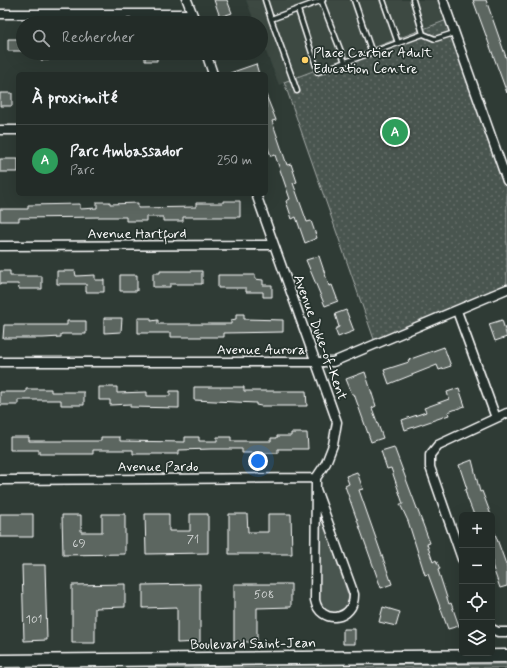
<!DOCTYPE html>
<html lang="fr">
<head>
<meta charset="utf-8">
<style>
	:root { --surface:#232c28; --page:#2f3834; --text:#f1f3f6; --muted:#a3a7a8; --line:#404845; --accent:#ffd166 }
	body { margin:0; font-family:Mynerve,sans-serif; background:var(--page); color:var(--text) }
	.controls { position:absolute; right:12px; bottom:12px; display:grid; overflow:hidden; border-radius:6px; box-shadow:0 4px 16px #0002 }
	.controls button { width:36px; height:36px; display:grid; place-items:center; padding:0; border:0; border-bottom:1px solid var(--line); background:var(--surface); color:var(--text); font:20px sans-serif }
	.you { position:absolute; left:258px; top:461px; width:14px; height:14px; margin:-10px; border:3px solid #fff; border-radius:50%; background:#1a73e8; box-shadow:0 0 0 6px #1a73e833 }
	.badge { display:grid; place-items:center; width:26px; height:26px; border-radius:50%; background:var(--accent); color:#fff; font-size:13px; font-weight:700 }
	.pin { position:absolute; translate:-50% -50%; border:2px solid #fff; box-shadow:0 1px 4px #0006 }
	.list { margin:0; padding:0; list-style:none }
	h2 { display:flex; justify-content:space-between; align-items:center; height:52px; margin:0; padding:0 16px; font-size:17px }
	h2 small { font-size:13px; font-weight:400; color:var(--muted) }
	.list li { display:grid; grid-template-columns:26px 1fr auto; gap:12px; align-items:center; box-sizing:border-box; height:72px; padding:0 16px; border-top:1px solid var(--line) }
	.list b { display:block; font-size:15px; white-space:nowrap }
	.list p { margin:0; font-size:13px; white-space:nowrap; color:var(--muted) }
	.list em { font-size:13px; font-style:normal; color:var(--muted) }
	.icon { flex:none; width:22px; height:22px; fill:none; stroke:currentColor; stroke-width:2; stroke-linecap:round; stroke-linejoin:round }
	.map { position:relative; flex:none; width:507px; height:668px; overflow:hidden }
	.search { position:absolute; background:var(--surface); box-shadow:0 4px 16px #0002; left:16px; top:16px; width:252px; height:44px; display:flex; align-items:center; gap:10px; box-sizing:border-box; padding:0 14px; border-radius:22px; color:var(--muted); font-size:15px }
	.panel { position:absolute; background:var(--surface); box-shadow:0 4px 16px #0002; left:16px; top:72px; width:252px; height:124px; border-radius:6px }
	.map>svg:first-child { display:block }
</style>
</head>
<body>
<div class="map">
<svg width="507" height="668" viewBox="0 0 507 668">
	<defs>
		<pattern id="park-dots" width="8" height="8" patternUnits="userSpaceOnUse"><rect width="8" height="8" fill="#4a544f"/><path d="M2 2h.1M6 6h.1" fill="none" stroke="#656e69" stroke-width="1.8" stroke-linecap="round"/></pattern>
	</defs>
	<rect width="100%" height="100%" fill="#2f3b35"/>
	<filter id="ink" filterUnits="userSpaceOnUse"><feTurbulence type="fractalNoise" baseFrequency=".025" numOctaves="2"/><feDisplacementMap in="SourceGraphic" scale="8" xChannelSelector="R" yChannelSelector="G"/><feConvolveMatrix kernelMatrix="1 2 1 2 8 2 1 2 1" color-interpolation-filters="sRGB"/></filter>
	<g filter="url(#ink)">
		<path fill="#3c4842" d="M246,0h194l7,20 -168,65 -18,-46v-16h-6z"/>
		<path fill="#4a544f" stroke="#a4aaa7" d="M323,520l26,77 -3,10 -11,6 -10,-3 -6,-10v-79z
			M507,664v4h-359l120,-3z"/>
		<path fill="url(#park-dots)" stroke="#a4aaa7" d="M447,20l60,163v105l-131,57 -92,-263z"/>
		<path fill="#5b6661" stroke="#fff" d="M214,0h13l5,13 -12,4z
			M473,0h13l21,60v33z
			M8,39h15v12h-15z
			M41,53h8v7h-8z
			M145,53h12v8h-12z
			M256,64l3,10h-29v-1z
			M0,93h12v13h-12z
			M266,95l10,25 -4,1 15,44 4,-1 6,18 -4,1 14,39 4,-1 6,17 -12,5 -9,-26 -4,2 -6,-18 4,-2 -15,-44 -4,1 -5,-13z
			M0,159h18v13h-18z
			M223,201h17v16h-57v4h-20v-4h-17v4h-20v-4h-24l-83,1v3h-19v-12h28v-4l52,-1v5l17,-1v-6h13v2l28,-1v5l58,-1v-4h27z
			M319,256l10,30 3,-1 6,16 -13,5 -19,-46z
			M0,271h10v5h32v13h-23l-1,-5h-18z
			M57,271h18l1,5 19,-1v5h9v12h-18v-8h-29z
			M160,271h42v13h-32v3h-17v-14h7z
			M120,275h17v16h-17z
			M218,275h37v4l8,1v5h9v12h-9v-5h-17v-4h-28z
			M346,310l8,21 -16,6 -3,-8 4,-2 -4,-13z
			M236,314h8v5l39,1v12l-59,1v4h-53v-4h-33v-15h13v3l7,-1v4h73v-4l5,-1z
			M104,318h18l-1,14 -17,1z
			M502,320l5,17 -12,4 -6,-17z
			M67,321h19v13h-25v3l-18,1h-40l1,-13h63z
			M444,347l7,19 -12,4 -2,-5 -48,19 -5,-14 25,-8 -1,-2z
			M365,372l11,34 -4,2 11,30 -12,4 -17,-48h-2l-6,-15z
			M99,387h18v6l30,-1v4h23v-5h9v17l-49,-1v-3l-20,1v-5h-11z
			M194,387h50v4h62l1,15h-46l-5,-1v-2l-62,-3z
			M459,388l6,18 -17,6 1,3 -44,15 -3,-10 24,-8 -2,-4 25,-9 -2,-7z
			M26,389h25v3h33v13h-23v-5h-43v5h-18v-13h26z
			M291,433h16l1,16h-30v4h-36v-4h-31l-32,1v4h-46v-4h-40v4h-54v-4h-29v-13h19v4h72v-4h19v4l65,1v-5h14v4h18v-4h14v4h40v-3h6v-2h14z
			M394,447l36,96 -3,1 6,18 3,-2 4,9 -2,1 11,34 2,-1 8,23 -11,3 -20,-55 -3,1 -17,-54 -8,-17h3l-12,-36 -4,1 -6,-18z
			M472,460l8,32 2,-1 9,24h-17l-7,-18 -2,-7 2,-1 -8,-24z
			M357,472l6,17 -4,1 33,94 -11,4 -36,-102 4,-2 -3,-8z
			M0,514h33v23h-33z
			M102,514h23v40l-62,1 -1,-40h19v17h21z
			M145,514h24v17h21v-17h18v39l-62,1z
			M229,514h18l1,18h20v-18h23l1,40h-63z
			M493,528l14,39v19l-7,2 -8,-23z
			M22,565h23l2,75 -23,1z
			M125,584v23l-30,1v35h-23v-58z
			M200,584v58l-23,1v-36l-34,1v-23z
			M234,584h57v23l-34,1v34h-23z
			M383,607l17,5 -4,14 -17,-4z
			M343,629h12v15h-12z"/>
		<g fill="none" stroke-linecap="round" stroke-linejoin="round">
			<defs>
				<path id="lane" d="M265,0l6,19
					M321,0l24,62
					M354,0l18,53
					M383,0l15,43
					M298,10l20,62 105,-38 -10,-34
					M423,34l12,5 19,-6
					M297,91l-26,-72 52,-19"/>
				<path id="street" d="M187,0l9,23
					M443,0l64,181
					M0,14h192
					M206,53l7,21
					M0,130h18
					M256,194l81,228 -4,23 -7,18 -10,15 -1,122c5,26 40,21 39,-6l-38,-105
					M0,246l274,-1
					M457,311l39,107
					M0,362h333l174,-73
					M0,480l316,-2
					M462,559l-32,-92v-12l8,-10 69,-32
					M492,629l6,3h9"/>
				<path id="secondary" d="M0,661l507,-5"/>
			</defs>
			<use href="#lane" stroke="#fff" stroke-width="7"/>
			<use href="#street" stroke="#fff" stroke-width="11"/>
			<use href="#secondary" stroke="#fff" stroke-width="15"/>
			<use href="#lane" stroke="#26332d" stroke-width="4"/>
			<use href="#street" stroke="#26332d" stroke-width="8"/>
			<use href="#secondary" stroke="#26332d" stroke-width="12"/>
		</g>
	</g>
	<circle fill="#ffd166" stroke="#26332d" stroke-width="1.5" cx="305" cy="60" r="4"/>
	<g text-anchor="middle" stroke-width="3.5" stroke-linejoin="round" paint-order="stroke">
		<g font-size="12" fill="#d6d9d8">
			<text x="193" y="543">71</text>
			<text x="79" y="547">69</text>
			<text x="264" y="598">508</text>
			<text x="34" y="623">101</text>
		</g>
		<g font-size="14" fill="#fff" stroke="#26332d" text-anchor="start">
			<text x="313" y="57">Place Cartier Adult<tspan x="313" dy="16">Education Centre</tspan></text>
		</g>
		<g font-size="14" fill="#fff" stroke="#26332d">
			<text x="137" y="238">Avenue Hartford</text>
			<text transform="translate(321 337) rotate(70)" y="5">Avenue Duke-of-Kent</text>
			<text x="261" y="354">Avenue Aurora</text>
			<text x="158" y="471">Avenue Pardo</text>
			<text transform="translate(253 643) rotate(-1)" y="5">Boulevard Saint-Jean</text>
		</g>
	</g>
</svg>
<div class="controls">
<button>+</button>
<button>−</button>
<button><svg class="icon" aria-label="locate" viewBox="0 0 24 24"><circle cx="12" cy="12" r="6"/><path d="M12 2v4M12 18v4M2 12h4M18 12h4"/></svg></button>
<button><svg class="icon" aria-label="layers" viewBox="0 0 24 24"><path d="M12 4l9 5-9 5-9-5zM3 14l9 5 9-5"/></svg></button>
</div>
<div class="you"></div>
<div class="pin badge" style="left:395px;top:132px;background:#2e9e5b">A</div>
<div class="search"><svg class="icon" aria-label="search" viewBox="0 0 24 24"><circle cx="10" cy="10" r="6"/><path d="M15 15l6 6"/></svg>Rechercher</div>
<section class="panel">
<h2>À proximité<small></small></h2>
<ul class="list">
<li><span class="badge" style="background:#2e9e5b">A</span><div><b>Parc Ambassador</b><p>Parc</p></div><em>250 m</em></li>
</ul>
</section>
</div>
</body>
</html>
